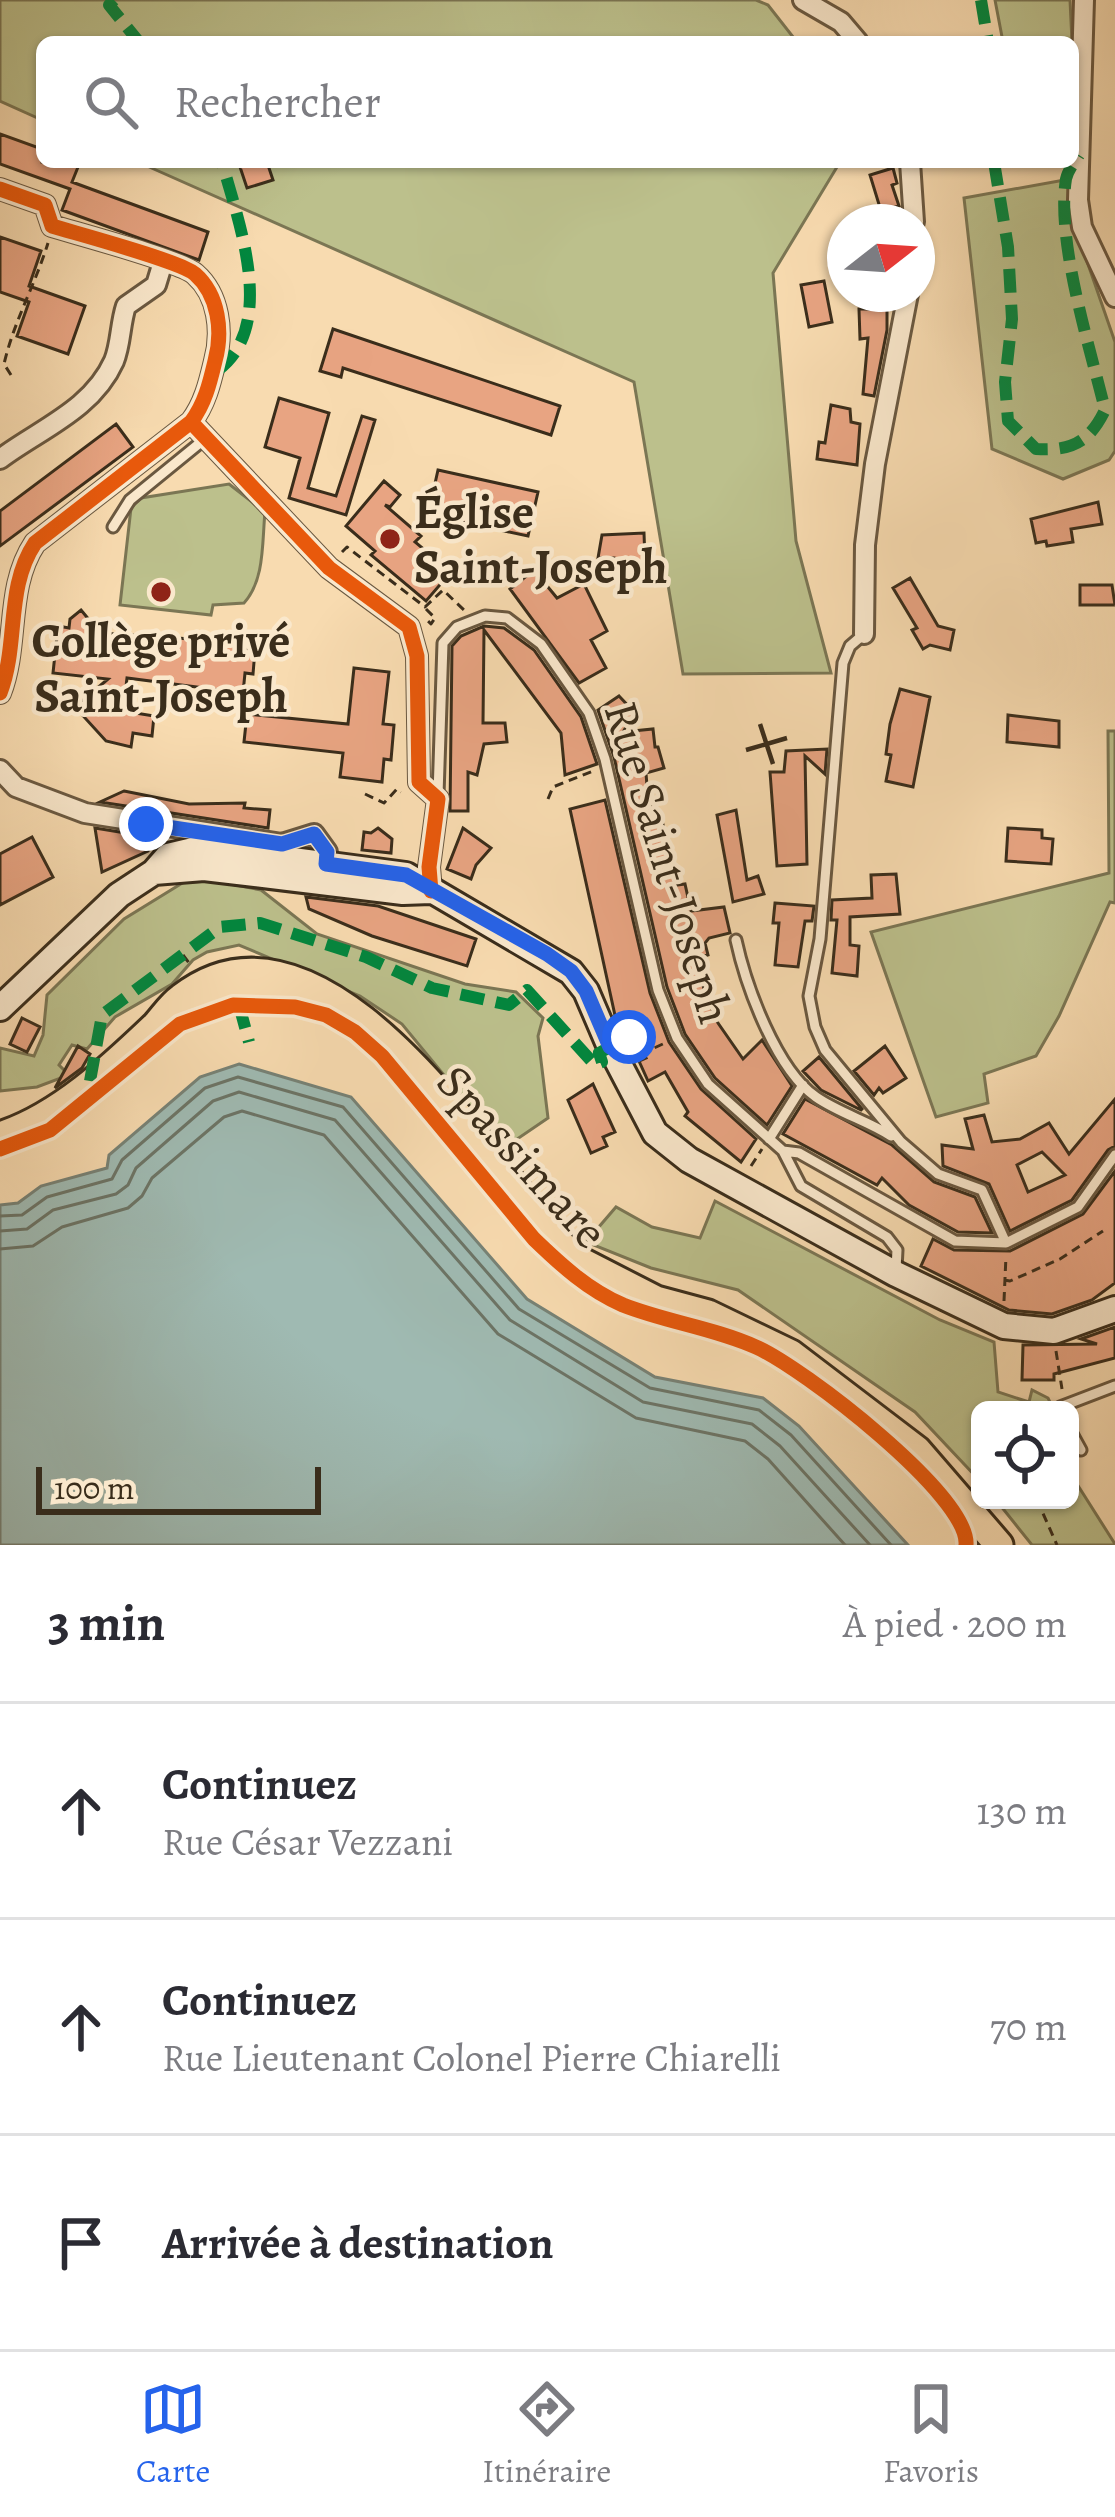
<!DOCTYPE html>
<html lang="fr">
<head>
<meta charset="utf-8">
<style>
	:root { --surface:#fff; --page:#f7f7f7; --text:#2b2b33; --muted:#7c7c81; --line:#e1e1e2; --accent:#2563eb }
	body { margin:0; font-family:Alegreya,serif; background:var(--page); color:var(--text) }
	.controls { position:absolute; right:36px; bottom:36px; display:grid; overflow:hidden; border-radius:18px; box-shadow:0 3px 9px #0004 }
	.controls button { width:108px; height:108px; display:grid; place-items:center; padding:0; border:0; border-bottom:3px solid var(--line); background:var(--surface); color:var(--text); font:60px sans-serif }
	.compass { position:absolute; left:827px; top:204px; width:108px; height:108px; border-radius:50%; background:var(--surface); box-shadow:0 3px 9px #0004; rotate:73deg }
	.scale { position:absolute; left:36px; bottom:30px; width:285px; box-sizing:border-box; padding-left:12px; border:6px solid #3a2d1b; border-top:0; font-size:33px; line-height:42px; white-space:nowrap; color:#3a2d1b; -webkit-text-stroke:9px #fae8cc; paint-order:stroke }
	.stop { position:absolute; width:36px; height:36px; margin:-27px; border:9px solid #2563eb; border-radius:50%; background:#fff }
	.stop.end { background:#2563eb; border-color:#fff; box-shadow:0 3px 12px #0008 }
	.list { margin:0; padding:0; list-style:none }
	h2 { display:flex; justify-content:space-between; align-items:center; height:156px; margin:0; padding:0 48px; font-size:51px }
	h2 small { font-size:39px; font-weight:400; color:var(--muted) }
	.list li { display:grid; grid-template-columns:78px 1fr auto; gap:36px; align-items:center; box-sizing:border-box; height:216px; padding:0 48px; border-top:3px solid var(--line) }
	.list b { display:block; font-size:45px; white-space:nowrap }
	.list p { margin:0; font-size:39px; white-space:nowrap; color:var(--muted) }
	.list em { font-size:39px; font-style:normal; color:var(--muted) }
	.icon { flex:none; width:66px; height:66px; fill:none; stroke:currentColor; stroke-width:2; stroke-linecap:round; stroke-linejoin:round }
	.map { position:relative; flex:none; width:1115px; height:1545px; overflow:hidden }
	.search { position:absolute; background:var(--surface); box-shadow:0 3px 9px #0004; left:36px; right:36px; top:36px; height:132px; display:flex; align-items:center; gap:30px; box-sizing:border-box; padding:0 42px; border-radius:18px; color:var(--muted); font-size:45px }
	.sheet { height:804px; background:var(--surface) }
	nav { display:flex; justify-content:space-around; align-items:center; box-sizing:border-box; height:168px; border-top:3px solid var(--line); background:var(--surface); font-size:33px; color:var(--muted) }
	nav a { display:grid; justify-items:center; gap:6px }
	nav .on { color:var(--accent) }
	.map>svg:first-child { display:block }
</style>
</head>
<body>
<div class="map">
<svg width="1115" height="1545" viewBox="0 0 1115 1545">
	<rect width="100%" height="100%" fill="#f8dbb0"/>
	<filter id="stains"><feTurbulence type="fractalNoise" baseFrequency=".00167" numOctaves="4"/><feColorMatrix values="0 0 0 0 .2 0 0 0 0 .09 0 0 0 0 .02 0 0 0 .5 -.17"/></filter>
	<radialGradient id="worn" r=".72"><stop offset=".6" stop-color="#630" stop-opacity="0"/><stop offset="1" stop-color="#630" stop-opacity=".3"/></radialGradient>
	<path fill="#bcc08c" stroke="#7b7654" stroke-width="3" d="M0,0h756l12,5 29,37h-755v78l-42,-19z
		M995,0h75l2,42h-69z
		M138,162h702l-67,111 23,268 35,132 -148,1 -49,-292z
		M1070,179l11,65 34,98v109l-6,9 -46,19 -71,-30 -28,-251z
		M229,484l36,28c-3,30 0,68 -21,91l-31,2 -2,10 -91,-10 11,-97 10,-10z
		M1108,731h7v172l-5,-1 -51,114 -23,40 -52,18 4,29 -52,14 -65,-185 238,-59z
		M215,881l46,9 56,44 148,50 51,8 27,26 -5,18 10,82 -44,30 -102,-124 -42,-28 -121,-51 -32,7 -14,8 -21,24 -57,33 -28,32 -15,-4 -13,20 10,10 -32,12 -37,4v-43l34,8 9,-21 4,-40 77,-76 60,-37z
		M715,1201l225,119 54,22 4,50 31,10 3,-12 16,8 6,12h-74v71l-65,-69 -177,-122 -87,-22 -65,-26 30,-35 36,20 48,11z
		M1070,1473l45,71v1h-83l-36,-45h74z"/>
	<path fill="#9fbab2" stroke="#778276" stroke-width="3" d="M239,1064l112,33 176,202 128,78 108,21 36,28 109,119h-908v-340l18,-2 23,-17 66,-18 2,-13 91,-78z"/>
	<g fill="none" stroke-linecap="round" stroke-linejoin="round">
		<path stroke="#6c7466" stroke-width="3" d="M0,1216l22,-1 25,-18 65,-18 10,-19 83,-72 33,-11 105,30 176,202 131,79 109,22 32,25 100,110
			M0,1231l27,-2 26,-19 63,-16 12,-9 8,-17 77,-67 26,-9 96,28 175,200 133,82 109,22 28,22 90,99
			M0,1249l33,-3 29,-19 66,-19 14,-12 10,-18 72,-61 18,-6 82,24 174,199 138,84 109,23 23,18 77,86"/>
	</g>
	<path fill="#e8a482" stroke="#3a2d1b" stroke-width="3" fill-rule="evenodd" d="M0,134l42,15v13h38l-8,20 136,50 -9,28 -137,-50 8,-21 -70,-25z
		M256,162h11l6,18 -26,8 -7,-21z
		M893,168l4,15 -5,2 7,21 -18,5 -11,-36z
		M0,237l41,14 -12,35 56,20 -17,48 -51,-18 12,-34 -29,-10z
		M824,281l8,41 -23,5 -8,-42z
		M859,309h28v21l-13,66 -11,-2 5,-56 -8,1z
		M333,329l227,77 -9,29 -208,-67 -2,9 -21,-6z
		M279,398l50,15 -21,75 28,8 26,-80 13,4 -29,95 -57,-17 11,-40 -35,-11z
		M831,405l19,4 1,13 9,2 -3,41 -40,-6 2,-17 6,1z
		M116,424l17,23 -133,99v-35z
		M438,470l100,22 -10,44 -100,-21z
		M384,481l16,14 -10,12 -5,-2 36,31 -6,6 36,30 -25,29 -55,-46 4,-4 -29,-25z
		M1098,502l4,22 -31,5 2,13 -26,4 -1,-5 -10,2 -5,-24z
		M644,533l1,28 -31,14v-17h-16l4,-23z
		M534,570l23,28 27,-14 23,47 -16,9 15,28 -27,15 -69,-94z
		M910,578l28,48 16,4 -4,20 -20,-5 -7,4 -11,-19 5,-2 -24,-40z
		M1080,585h32l3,20h-35z
		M81,610l19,23 136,9 -1,6 20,2 -2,24 -8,-1 -2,20 -116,-15 -4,33 31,5 -2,20 -19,-3 -2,14 -25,-6 -31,-34 33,-28 -55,-6 5,-47 11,2 1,-9z
		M484,626l20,2 30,22 47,67 16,47 -32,11 -4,-42 -77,-103 -1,93h22l2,19 -23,2 -7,31 -9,-3v39h-18l2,-165 9,-10z
		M354,668l35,4 -6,52 11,1 -3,35 -7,-1 -2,23 -42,-5 3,-24 -99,-11 3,-28 101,10z
		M900,689l30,8 -17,90 -27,-6 5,-26 -5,-1 4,-30z
		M619,696l16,17 -12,19 30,-3 2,18h3l6,21 -18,5 2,26 7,18 6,-1 16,69 8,-1 6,27 33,-4 6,26 -21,5 -4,5 3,12 -11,3 8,36 13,29 25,36 19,-19 30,46 -25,39 -52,-47 -30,-44 -18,-47 -53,-230 -16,-47z
		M1008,715l51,6v26l-52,-5z
		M827,749l-2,25 -20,-18 2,108 -30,2 -7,-94h14l2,-21z
		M124,791l65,13 56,-1 -1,5 26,2 -2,18 -168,-26z
		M605,800l45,193 19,49 32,47 55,50 -15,23 -56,-46 3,-4 -23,-40 -17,9 -9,-20 7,-3 -19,-34 -8,3 -3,-7 -46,-211z
		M736,810l11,70 11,-4 6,18 -31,8 -16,-87z
		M95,828l55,9 -2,14 -46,21z
		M378,828l14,11 -1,14 -29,-3 2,-18 7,1z
		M463,828l28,20 -15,17 -5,14 -24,-10z
		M1008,828l34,2v8l11,1 -2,25 -45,-3z
		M32,837l21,40 -53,28v-51z
		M896,874l4,40 -50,3v28l9,1 -2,30 -25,-3 5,-53h-6l1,-20 40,-2 -1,-23z
		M306,897l72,9 98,33 -9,27 -95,-30 -63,-27z
		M775,903l39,3 -2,15h-7l-7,46 -23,-2 4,-42h-6z
		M22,1018l18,9 -13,25 -17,-8z
		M78,1046l12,8 -8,14 -27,20z
		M885,1046l21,32 -23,15 -4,-5 -5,7 -20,-24z
		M819,1057l43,52 -1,1 -40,-20 -18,-19z
		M593,1084l22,48 -12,5 4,9 -16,7 -23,-53z
		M805,1099l87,46 42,37 41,15 17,36 -34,-1 -49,-27 -27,-27 -5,7 -94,-51z
		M1115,1099v47l-7,4 -36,50 -62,31 -21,-47 -46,-18 -1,-21 31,4 -8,-30 19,-4 8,27 28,-3 29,-16 20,31zM1042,1152l23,23 -37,17 -11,-27z
		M1115,1171v112l-23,17 -40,14 -43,-4 -88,-44 12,-27 21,11 56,1 73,-37z
		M1115,1327v31l-61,16v6h-32l1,-35 74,-1 -16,-5z"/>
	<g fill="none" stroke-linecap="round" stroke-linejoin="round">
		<defs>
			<path id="service" d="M113,527l17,-27 76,-62
				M864,634l-14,12 -7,17 -23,276 -11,57 6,31 10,23 76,92 37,32 44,16 24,53
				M438,795l5,-152 14,-16 28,-11 22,2 34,26 48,69 16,46 53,231 19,48 31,46 75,67 18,35 86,51 10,13 -1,19
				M736,940c10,46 40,129 80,157 23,16 52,24 75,39
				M769,1139l34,-54
				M783,1151l16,2 156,88 51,2 72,-36 37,-52
				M1061,1410l-1,-3 55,-21
				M1070,1430l11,20"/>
			<path id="minor" d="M803,0l38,22 17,20
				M1084,0l-6,200 4,27 33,70
				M910,162l4,60
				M0,189l45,16 7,21c26,8 128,35 143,48 24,21 28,58 20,87 -5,21 -10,43 -24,61l-156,121c-30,45 -16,101 -35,150
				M191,422l138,146 80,59 8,29 2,126 19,17 -9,68 2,24
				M0,459c40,-30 92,-49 114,-98 7,-17 6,-37 12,-55l30,-21 7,-23
				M864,634l1,-89 10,-81 33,-170
				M0,770l16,17 69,26 197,31 32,-10 13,18 -3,25"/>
			<path id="secondary" d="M154,872l50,-4 199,24 28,-1
				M0,1008l119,-113 35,-23 14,-16 34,-8 204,27 165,97 15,19 24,56 45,86 34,27 207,114 108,52 50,5 61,-22"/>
			<path id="primary" d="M181,1014c36,-16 74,-27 113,-17
				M0,1136c59,-19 111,-68 156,-111 8,-9 15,-20 25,-27 139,-108 302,155 377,244l20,18 78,40 52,14 83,40 126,96 82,95"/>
		</defs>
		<use href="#service" stroke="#6a5840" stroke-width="15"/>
		<use href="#minor" stroke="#6a5840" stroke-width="24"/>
		<use href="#secondary" stroke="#3a2d1b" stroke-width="30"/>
		<use href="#primary" stroke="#3a2d1b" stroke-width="33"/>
		<path stroke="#3a2d1b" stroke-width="3" stroke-dasharray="9 6" stroke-linecap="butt" d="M11,375l-7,-11c10,-43 31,-79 44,-121
			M342,552l5,-5 78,60 18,-17 21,20
			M426,609l9,9 -4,6 -4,-4
			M365,794l19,9 13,-14 4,3
			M548,799l5,-12 40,-16
			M183,955l9,12
			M641,1054l24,-11
			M751,1166l11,-17
			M1004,1280l6,1 50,-22 43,-28
			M1004,1301l2,-45
			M1056,1351l6,38
			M1037,1500l20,45"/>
		<use href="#service" stroke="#fae8cc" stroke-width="9"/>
		<use href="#minor" stroke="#fae8cc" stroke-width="18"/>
		<use href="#secondary" stroke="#fae8cc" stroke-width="24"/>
		<use href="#primary" stroke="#f8dbb0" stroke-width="27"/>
		<path stroke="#00873e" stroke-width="12" stroke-dasharray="24 12" stroke-linecap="butt" d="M114,0l-5,5 30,37
			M981,0l7,42
			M994,162l14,85 4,72 -7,63 3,39 28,28c35,2 53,-6 69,-39 -15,-63 -49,-168 -39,-231 2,-9 8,-16 13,-24
			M218,370c60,-45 20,-149 4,-208
			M239,1005l10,37
			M90,1081l12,-66 118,-88 40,-4 106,34 66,31 77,17 18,-15 68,75 7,-3 -3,-9 11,-6"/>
		<defs>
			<path id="cycleway" d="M0,189l45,16 7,21c26,8 128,35 143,48 24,21 28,58 20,87 -5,21 -10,43 -24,61l-156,121c-30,45 -16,101 -35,150
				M191,422l138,146 80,59 8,29 2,126 19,17 -9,68 2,24
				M0,1149l50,-19 130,-106 53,-19 62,2 31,8 29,17 27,24 152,183c27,26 54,51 89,66 43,17 91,23 133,42 46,20 214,149 210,198"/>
		</defs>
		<use href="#cycleway" stroke="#fae8cc" stroke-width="22"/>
		<use href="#cycleway" stroke="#e8590c" stroke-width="15"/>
	</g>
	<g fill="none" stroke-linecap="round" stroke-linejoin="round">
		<path stroke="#2563eb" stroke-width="15" d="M146,824l136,20 32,-10 13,18 -1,12 80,11 141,79 24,17 15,20 24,56 19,-10"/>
	</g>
	<path fill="none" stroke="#3a2d1b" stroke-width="4.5" d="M760,724l13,40M746,750l41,-12"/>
	<g fill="#8f2418" stroke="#fae8cc" stroke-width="4.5">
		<circle cx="390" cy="539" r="12"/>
		<circle cx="161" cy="592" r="12"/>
	</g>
	<g text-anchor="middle" stroke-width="9" stroke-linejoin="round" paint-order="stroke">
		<g font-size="48" font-weight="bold" fill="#3a2d1b" stroke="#fae8cc" text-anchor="start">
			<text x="414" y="528">Église<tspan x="414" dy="55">Saint-Joseph</tspan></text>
			<text x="161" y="657" text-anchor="middle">Collège privé<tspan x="161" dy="55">Saint-Joseph</tspan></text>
		</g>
		<g font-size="48" fill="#3a2d1b" stroke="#fae8cc">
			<text transform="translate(669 862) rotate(73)" y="17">Rue Saint-Joseph</text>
			<text transform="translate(523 1156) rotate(48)" y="17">Spassimare</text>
		</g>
	</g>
	<rect width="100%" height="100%" filter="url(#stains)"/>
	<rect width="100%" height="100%" fill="url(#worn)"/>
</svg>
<div class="controls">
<button><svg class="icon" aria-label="locate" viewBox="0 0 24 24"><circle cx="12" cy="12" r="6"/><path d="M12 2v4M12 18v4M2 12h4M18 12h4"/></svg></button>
</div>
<svg class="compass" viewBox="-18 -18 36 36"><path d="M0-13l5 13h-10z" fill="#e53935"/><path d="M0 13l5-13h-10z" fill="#7c7c81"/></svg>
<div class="scale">100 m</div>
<div class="stop" style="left:629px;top:1037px"></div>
<div class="stop end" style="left:146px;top:824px"></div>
<div class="search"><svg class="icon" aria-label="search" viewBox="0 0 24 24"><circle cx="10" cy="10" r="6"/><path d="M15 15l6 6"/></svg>Rechercher</div>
</div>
<section class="sheet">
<h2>3 min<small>À pied · 200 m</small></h2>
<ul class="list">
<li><svg class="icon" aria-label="ahead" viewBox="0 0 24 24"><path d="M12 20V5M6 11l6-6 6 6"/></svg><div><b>Continuez</b><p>Rue César Vezzani</p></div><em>130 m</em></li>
<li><svg class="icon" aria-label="ahead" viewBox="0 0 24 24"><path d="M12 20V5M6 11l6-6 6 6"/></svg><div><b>Continuez</b><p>Rue Lieutenant Colonel Pierre Chiarelli</p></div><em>70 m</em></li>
<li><svg class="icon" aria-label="arrive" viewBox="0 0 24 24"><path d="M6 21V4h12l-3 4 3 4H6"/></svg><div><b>Arrivée à destination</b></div></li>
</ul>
</section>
<nav>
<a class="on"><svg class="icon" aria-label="map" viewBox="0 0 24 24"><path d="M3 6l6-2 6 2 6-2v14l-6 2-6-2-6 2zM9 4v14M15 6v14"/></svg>Carte</a>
<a><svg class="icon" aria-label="directions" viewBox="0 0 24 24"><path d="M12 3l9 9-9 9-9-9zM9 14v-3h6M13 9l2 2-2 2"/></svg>Itinéraire</a>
<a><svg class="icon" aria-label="saved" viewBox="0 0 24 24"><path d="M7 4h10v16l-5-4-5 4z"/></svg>Favoris</a>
</nav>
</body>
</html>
